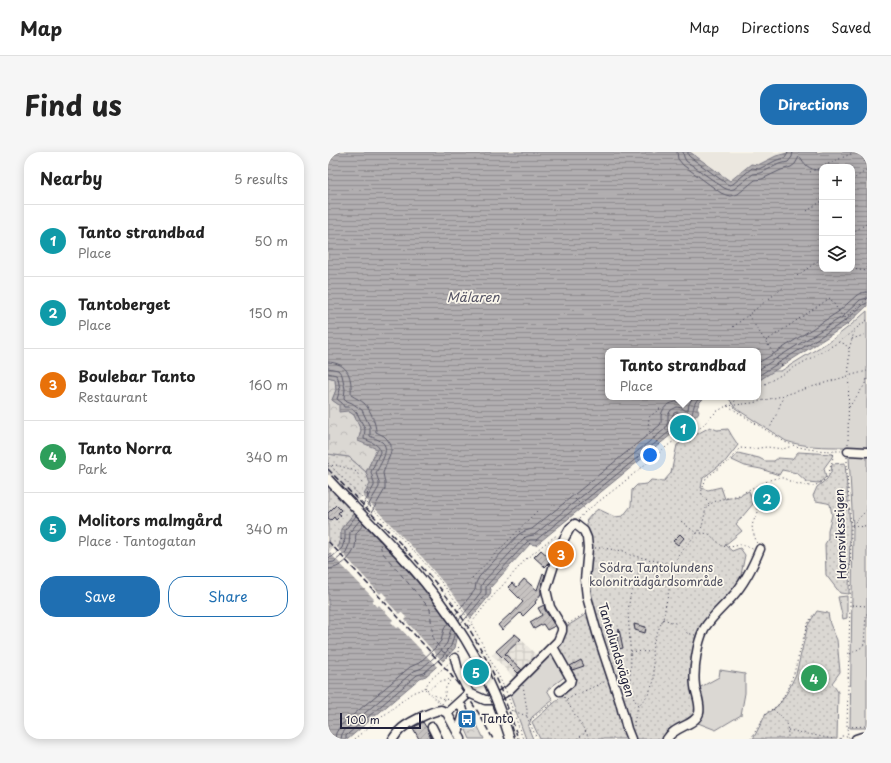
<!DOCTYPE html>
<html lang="en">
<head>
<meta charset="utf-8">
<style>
	:root { --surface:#fff; --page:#f6f6f6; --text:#222; --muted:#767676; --line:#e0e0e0; --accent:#1f6fb2 }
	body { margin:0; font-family:"Playpen Sans",sans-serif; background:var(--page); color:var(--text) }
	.controls { position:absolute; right:12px; top:12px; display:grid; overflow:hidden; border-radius:8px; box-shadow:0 2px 10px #0003 }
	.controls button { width:36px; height:36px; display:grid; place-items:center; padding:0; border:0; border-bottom:1px solid var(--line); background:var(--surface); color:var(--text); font:20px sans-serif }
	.scale { position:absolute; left:12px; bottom:10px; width:81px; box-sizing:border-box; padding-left:4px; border:2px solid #22223b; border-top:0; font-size:11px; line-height:14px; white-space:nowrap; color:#22223b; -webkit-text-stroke:3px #fbf7ec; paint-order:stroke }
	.you { position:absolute; left:322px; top:303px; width:14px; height:14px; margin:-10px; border:3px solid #fff; border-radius:50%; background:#1a73e8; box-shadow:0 0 0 6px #1a73e833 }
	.badge { display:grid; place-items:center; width:26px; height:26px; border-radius:50%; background:var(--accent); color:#fff; font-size:13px; font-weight:700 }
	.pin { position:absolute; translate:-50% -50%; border:2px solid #fff; box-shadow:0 1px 4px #0006 }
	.popup { position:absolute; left:277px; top:196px; width:156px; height:52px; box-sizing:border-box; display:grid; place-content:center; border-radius:8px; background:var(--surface); filter:drop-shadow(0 1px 3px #0005); font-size:13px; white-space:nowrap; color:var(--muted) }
	.popup b { font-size:15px; color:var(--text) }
	.popup::after { content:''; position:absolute; left:50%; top:100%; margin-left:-8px; border:8px solid transparent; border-top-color:var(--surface) }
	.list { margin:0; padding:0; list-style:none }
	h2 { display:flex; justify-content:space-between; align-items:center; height:52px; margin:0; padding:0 16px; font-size:17px }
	h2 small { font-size:13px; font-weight:400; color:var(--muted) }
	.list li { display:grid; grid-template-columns:26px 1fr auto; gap:12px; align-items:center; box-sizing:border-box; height:72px; padding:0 16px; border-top:1px solid var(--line) }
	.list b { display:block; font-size:15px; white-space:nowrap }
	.list p { margin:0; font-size:13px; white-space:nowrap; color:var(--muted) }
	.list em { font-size:13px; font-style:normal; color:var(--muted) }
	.actions { display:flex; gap:8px; padding:12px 16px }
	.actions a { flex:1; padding:9px 0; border:1px solid var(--accent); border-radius:16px; text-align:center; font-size:14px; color:var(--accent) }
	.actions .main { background:var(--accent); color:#fff }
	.icon { flex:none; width:22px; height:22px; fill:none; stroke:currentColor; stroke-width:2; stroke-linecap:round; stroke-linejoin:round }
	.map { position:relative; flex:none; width:539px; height:587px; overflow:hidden; border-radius:16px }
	header { display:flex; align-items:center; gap:24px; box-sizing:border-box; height:56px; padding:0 20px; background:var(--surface); border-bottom:1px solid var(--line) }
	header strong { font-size:19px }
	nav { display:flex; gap:22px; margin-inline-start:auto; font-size:14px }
	.intro { display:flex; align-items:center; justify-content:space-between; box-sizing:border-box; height:96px; padding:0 24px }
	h1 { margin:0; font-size:28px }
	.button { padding:10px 18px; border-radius:16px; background:var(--accent); color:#fff; font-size:14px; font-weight:700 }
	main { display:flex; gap:24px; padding:0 24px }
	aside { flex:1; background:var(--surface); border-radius:16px; box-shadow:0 2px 10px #0003 }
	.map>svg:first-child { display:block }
</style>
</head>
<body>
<header>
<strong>Map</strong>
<nav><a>Map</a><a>Directions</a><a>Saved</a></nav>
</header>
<div class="intro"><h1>Find us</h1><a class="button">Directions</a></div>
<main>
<aside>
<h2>Nearby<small>5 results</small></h2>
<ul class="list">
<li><span class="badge" style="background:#0f9aa8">1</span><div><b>Tanto strandbad</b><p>Place</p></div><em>50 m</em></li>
<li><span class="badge" style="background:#0f9aa8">2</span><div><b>Tantoberget</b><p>Place</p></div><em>150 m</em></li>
<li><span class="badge" style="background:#e8710a">3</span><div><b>Boulebar Tanto</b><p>Restaurant</p></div><em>160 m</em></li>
<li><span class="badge" style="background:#2e9e5b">4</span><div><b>Tanto Norra</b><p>Park</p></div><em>340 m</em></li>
<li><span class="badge" style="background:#0f9aa8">5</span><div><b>Molitors malmgård</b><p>Place · Tantogatan</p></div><em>340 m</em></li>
</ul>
<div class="actions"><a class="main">Save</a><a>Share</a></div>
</aside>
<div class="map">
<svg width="539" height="587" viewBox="0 0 539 587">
	<defs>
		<pattern id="industrial-grid" width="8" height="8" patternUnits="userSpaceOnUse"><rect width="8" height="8" fill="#ebe7df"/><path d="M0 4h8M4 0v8" fill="none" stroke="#c9c6c0"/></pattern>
		<pattern id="grass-dots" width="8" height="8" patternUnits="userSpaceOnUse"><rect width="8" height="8" fill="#dbd8d3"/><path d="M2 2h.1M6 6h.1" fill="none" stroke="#bcb9b6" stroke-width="1.8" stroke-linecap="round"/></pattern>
		<pattern id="forest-crowns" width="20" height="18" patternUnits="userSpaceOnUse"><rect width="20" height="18" fill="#dbd8d3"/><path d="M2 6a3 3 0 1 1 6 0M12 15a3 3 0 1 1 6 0" fill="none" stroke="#bcb9b6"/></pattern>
		<pattern id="water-rules" width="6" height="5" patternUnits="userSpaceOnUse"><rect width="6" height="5" fill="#b1aeb0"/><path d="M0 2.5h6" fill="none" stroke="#908d90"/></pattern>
		<pattern id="building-hatch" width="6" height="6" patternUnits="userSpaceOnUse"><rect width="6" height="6" fill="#c6c2c0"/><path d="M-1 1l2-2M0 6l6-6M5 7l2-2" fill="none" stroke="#aaa6a6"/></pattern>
	</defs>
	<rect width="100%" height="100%" fill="#fbf7ec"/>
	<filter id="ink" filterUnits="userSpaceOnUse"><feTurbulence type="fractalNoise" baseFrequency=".025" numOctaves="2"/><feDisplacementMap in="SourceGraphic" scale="8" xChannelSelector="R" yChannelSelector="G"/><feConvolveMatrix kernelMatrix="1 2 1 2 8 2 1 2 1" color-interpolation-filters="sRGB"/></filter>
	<g filter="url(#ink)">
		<path fill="#ebe7df" d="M362,0h101l-15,4 -18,9 -7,-1 -21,17z"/>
		<path fill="url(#industrial-grid)" d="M187,481l23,24 -23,22 -23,-24z"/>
		<path fill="url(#grass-dots)" stroke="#7e7d87" d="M382,275l7,3 11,-1 4,7 6,9 -14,18 -4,2 -17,13 -2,10 7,2 13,-3 4,12 14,-3 10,-5 4,13 -17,20 6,7 -17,14 7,6 8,-3 5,7 -4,20 -5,12 -28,30 -11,21 -7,34 6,38c-3,14 -19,13 -28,20 -3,2 -3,6 -4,9h-124l-8,-17 42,-36v-5l-17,-34 9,-13v-7l22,-14v-35l1,-40 1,-3 -3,-5v-8l-1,-1 6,-7 6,-5 17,8 8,-1 8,-10 1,-16 5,-5 10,-1 4,-4 13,1 7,-8 6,-28z
			M470,300l35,2 -1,3 -8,11 2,9 -7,6 -12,-1 -10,-9 -15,-3 -3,5 -18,-6 -16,-3 -13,-6 6,-7 21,5 6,3h9l4,-3 14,1z
			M0,302l21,3 17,15 5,12 -20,33 -10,12c0,16 0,16 -13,26z
			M517,311l5,63 -1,68 -9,-1 -14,-18 -1,-31 3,-5v-9l4,-15 -2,-11 -3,-1 -11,-2 -3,-5 4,-9 10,-8 4,-7 1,-8z
			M489,459l11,2 2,11 7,16 3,32 -8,11 6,9 -1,47h-84l13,-25 9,-6 6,-6 7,-11 8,-17 12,-49z"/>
		<path fill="url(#forest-crowns)" stroke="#7e7d87" d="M0,225l7,2 1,11 -4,10 22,15 7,15 16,19 -11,23 -17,-15 -21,-3z
			M147,569l9,18h-14l-4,-9z"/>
		<path fill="#dbd8d3" stroke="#7e7d87" d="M539,159v417h-17l3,-201 -4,-70 -5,-10c-20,0 -40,0 -58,-6l-51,-33 -7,-11h30v-16l14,-10h9l52,-32 18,-14z
			M519,444v22l-4,1 -5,-22z
			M223,499l16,24 -20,15 6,10 -21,17 -4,10 5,12h-7l-17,-47z
			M392,518l25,4v19l-4,22 -25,15 -18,-7 6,-10 -5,-25 20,-11z"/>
		<path fill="url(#water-rules)" stroke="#787681" fill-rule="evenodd" d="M0,0h362l40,29 21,-17 7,1 18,-9 15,-4h26l-1,1 7,-1h44v154l-19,18 -90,57v-30h-150v46h97l-5,5 -3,6 2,4 -7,9 -10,6 -4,-4 -6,11 -136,111 -6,-1 -40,44 1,1 -1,6 -32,39 -3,14 -10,11 -19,17 -6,2 -72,61h-20v-184l11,-9 1,-3 -2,-1 3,-3v-10l10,-12 19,-33 -4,-12 11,-23 -19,-8 3,-11 -7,-15 -6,-4 -9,1v-7l-7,-5 4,-10 -1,-11 -7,-2zM494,15h30v102h-30z"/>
		<path fill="#fbf7ec" d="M34,343l61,63 34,41 15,22 -12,14 -19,-26 -29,-36 -59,-63z
			M8,394l44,48 2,-2 5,5 -2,2 14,15 2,-2 6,6 -2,2 39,43 -6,5 -39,-41 -2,1 -6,-6 2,-2 -14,-15 -2,2 -5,-5 2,-3 -45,-47z"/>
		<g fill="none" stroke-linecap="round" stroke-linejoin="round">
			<path stroke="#5b5a6a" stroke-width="1" d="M349,0l1,7 5,6 38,28 5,2 4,1 8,-2 17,-14 7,-1 19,-9 10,-3 4,-3 4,-7 2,1c5,9 11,13 21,12
				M355,0l1,5 2,4 38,27 5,2 5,-1 19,-15 8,-1 18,-9 9,-2 4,-5 1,-5
				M360,0v3l2,2 37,27 3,1 3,-1 19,-16 7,1 18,-9 8,-2 2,-3 1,-3
				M0,210c21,1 24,16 23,33 4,3 10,5 14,9 6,7 11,20 11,28l8,4 3,3 4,6v6l-1,4 -7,18 2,10v6l-15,26
				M430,211l17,-10 63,-41 19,-17 4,-2 6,-1
				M0,216l10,2 4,5 3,14 -1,9 3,3 5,2 10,7 8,17v9c3,2 8,3 12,6 9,7 -2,22 -6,31l3,9v5l-14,24
				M430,218l84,-53 18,-17 7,-2
				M0,221l8,2 2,3 2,12 -3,9 5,4 2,4h6l7,6 8,16 -1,10c6,3 16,5 16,13l-9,20 3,11v3l-12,21
				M430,224l87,-55 18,-16 4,-2
				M0,406l4,-1 10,-9 3,-9v-9l11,-14
				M0,411l6,-1 12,-10 3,-7 1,-13 10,-12
				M0,417c11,0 24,-11 27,-22 1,-4 0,-9 1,-13 1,-3 6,-7 8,-10
				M127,463l20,-25 1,-7 3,-6 40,-43 6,-3 7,-2 128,-104c2,-4 1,-5 1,-9 2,-12 12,-15 22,-14l3,-5
				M131,468l22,-28v-6l3,-5 40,-43 4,-2 6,-1 131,-106 3,-7v-7l3,-5 6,-3 5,1 4,3 2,-1 1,-6 4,-7
				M133,472l25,-30v-7l1,-2 40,-43 3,-2h6l133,-108 4,-9 -1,-6 2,-4 3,-1 4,1 4,7c8,-3 7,-7 9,-14 1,-4 3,-6 6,-9
				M7,587l1,-6 4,-7 70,-59 9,-4 16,-15 6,-7 3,-12 4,-6
				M13,587l1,-5 3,-4 69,-59 8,-3 17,-15 8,-10 3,-11 2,-4
				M18,587v-3l2,-2 69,-59 7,-2 19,-17 8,-10 4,-14"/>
			<path stroke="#545364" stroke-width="1" stroke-dasharray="5 4" stroke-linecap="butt" d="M39,342l7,27
				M50,384l4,16 48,57 3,30 10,13 3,1 3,-2"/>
		</g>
		<path fill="url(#building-hatch)" stroke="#22223b" d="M8,353l5,5 -3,3 3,2 -5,5 -2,-3 -3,3 -3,-2v-5z
			M352,382l4,4 -6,7 -5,-4z
			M213,398l9,8 -1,5 -4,4 -11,-10z
			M215,421l2,2 -4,13v6l-6,8 1,1 -13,13 -3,-3 -18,17 -4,-5 12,-11 1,1 12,-13 -15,-15 4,-4 5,4 7,-8 13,11z
			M216,453l1,5 10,16 -8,4 -4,-6 -9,5 -4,-7 12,-7 -4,-7z
			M306,472l12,3 -1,6 -10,-3z
			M291,477l4,19 -4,1 -2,-10z
			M187,482l6,5 -16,15 17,16 -4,3 -22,-22z
			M253,508l3,6 -12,4 -2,-4z
			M95,570l3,5h1l4,12h-12l-6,-11z"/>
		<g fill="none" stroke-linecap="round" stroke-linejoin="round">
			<defs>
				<path id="minor" d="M520,299l19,1
					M225,495l18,32 -1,4 -10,8
					M127,506l3,12 11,23
					M127,554l2,-1 5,2 2,7 -6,19
					M119,561l22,-20 16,7h7l17,-10 49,-49 4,-10v-4l-12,-20 -4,-17 14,-44 10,-18 5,-4 9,7 3,7 1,10 -3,32 2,17 10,36 23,69 7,27 4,10
					M119,561l14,26
					M104,575l6,12
					M65,587c2,-3 4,-6 6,-8 6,-7 32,-20 42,-21l6,3
					M339,587c7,-13 28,-13 32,-26 2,-9 -3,-19 -4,-27 -2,-16 2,-43 9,-57 7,-12 19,-22 28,-32 13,-14 21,-31 28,-48
					M528,587l6,-2h5"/>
				<path id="major" d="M538,0l1,1"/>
			</defs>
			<use href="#minor" stroke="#22223b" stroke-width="11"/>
			<use href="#major" stroke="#22223b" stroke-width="13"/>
			<path stroke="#22223b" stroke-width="1" stroke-dasharray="1 3" stroke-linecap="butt" d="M536,9l3,4
				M482,20l45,-20
				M524,28l15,-10
				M479,59l15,-10
				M524,81l14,-9
				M524,117l15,2
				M466,126l28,-20
				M516,168l4,4
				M405,175l15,-12
				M524,187l15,-5
				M438,189l64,-43 14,21 23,-20
				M511,190l6,2 4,5
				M454,214l-34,-51 36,-28
				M430,228v1
				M430,236l81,-46 28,-22
				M399,254l25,-3 26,-6 70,-21 19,-5
				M400,254l57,36c18,8 36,9 56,9
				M521,255l15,-21 3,-7
				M441,278l8,-17 6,-16
				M520,292l1,-95 6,-20
				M331,293l-11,-16 1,-12 12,-9
				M519,305v17l4,52 -1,79 -3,122 1,9 2,3
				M0,314l8,-1 11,3 10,4 4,9 8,11
				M39,342l4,-3
				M247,347l11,11
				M381,352l-8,-11 5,-15 13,-10 8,-5 11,-13 2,-2 12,1 15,-2 16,2 9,-3
				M251,367l6,-7 34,-26 52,-43 29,-15 16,-16 26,-15
				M353,369l15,12h7l6,1 13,12 8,1 10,-2 13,3
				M524,373l15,-15
				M524,374l15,1
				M191,379l11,13
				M13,387l4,4
				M429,391c-5,-14 -8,-16 1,-30 -2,-6 -4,-13 -2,-19 2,-11 17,-17 27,-16 3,1 6,3 9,4 11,4 23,7 32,-2 6,-5 9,-22 10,-29
				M267,396h7l22,3 6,4 44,10
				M144,426l65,-67
				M524,453l15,1
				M335,467l15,5 9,9 8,2
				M240,472l16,-10
				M139,477l19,-25 40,-45 21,-17 10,-7
				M120,497l2,3 -3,4 2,1
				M303,499l20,1
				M130,500l1,-8
				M522,502l12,-7 2,-3 2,-30h1
				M292,531l8,-2
				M195,533l4,25v7l10,22
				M97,537l15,14
				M99,538l14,-9h6l5,-5
				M103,542l13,5 7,1
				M236,545l26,42
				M239,547l39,-18
				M114,552l2,-5 2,-12 7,-11
				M310,553l-4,-6 -4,-19 1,-19 -3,-49 2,-16 6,-14 7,-25
				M179,557l9,3 11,4
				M445,557c12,12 15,12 15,30
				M202,568l29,-22
				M306,574v-4l4,-16 10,-11 6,-14v-9l-2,-20 2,-12 9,-21 11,-54 4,-9 24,-29 4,-19 4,-4 8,-4 21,-5 15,-8 7,-1
				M520,575l19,-1
				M460,578l45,9
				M26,587l58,-46 13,-5 4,-7 21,-19
				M249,587l8,-6
				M423,587l15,-26 11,-7 4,-5 6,-11 7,-17 13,-48 6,-10
				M512,587l1,-3h6"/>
			<use href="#minor" stroke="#fbf7ec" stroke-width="8"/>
			<use href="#major" stroke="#fbf7ec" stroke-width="10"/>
			<path stroke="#22223b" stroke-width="1.5" stroke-dasharray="6 3" stroke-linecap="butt" d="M0,317c23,24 47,48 70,72 21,23 43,46 61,72 26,39 46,81 59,126
				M0,389l120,130 20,26 10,15 15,27"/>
			<defs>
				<path id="minor-bridge" d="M0,327c32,35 67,67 97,104 38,46 68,99 85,156"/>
			</defs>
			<use href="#minor-bridge" stroke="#22223b" stroke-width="11" stroke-linecap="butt"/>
			<path stroke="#22223b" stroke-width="1" stroke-dasharray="1 3" stroke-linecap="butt" d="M0,311l88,90 22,25 20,26 13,19 13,24 22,44 17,48"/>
			<use href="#minor-bridge" stroke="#fbf7ec" stroke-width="8"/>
		</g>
	</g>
	<defs>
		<symbol id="bus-square" viewBox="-11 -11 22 22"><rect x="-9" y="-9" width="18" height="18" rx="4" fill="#1f6fb2" stroke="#fbf7ec"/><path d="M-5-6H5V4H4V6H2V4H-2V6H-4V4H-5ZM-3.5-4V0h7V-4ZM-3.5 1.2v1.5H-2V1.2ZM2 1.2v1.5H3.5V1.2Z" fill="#fff"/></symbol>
	</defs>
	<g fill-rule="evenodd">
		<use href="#bus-square" x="128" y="556" width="22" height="22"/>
	</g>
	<g text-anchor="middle" stroke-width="3.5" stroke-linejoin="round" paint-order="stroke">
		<g font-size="12" fill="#22223b" stroke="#fbf7ec">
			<text transform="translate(513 382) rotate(-92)" y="4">Hornsviksstigen</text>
			<text transform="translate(288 498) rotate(73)" y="4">Tantolundsvägen</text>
		</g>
		<g font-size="12" fill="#505061" stroke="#fbf7ec">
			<text x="328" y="420">Södra Tantolundens<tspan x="328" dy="14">koloniträdgårdsområde</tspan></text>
		</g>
		<g font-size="12" fill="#22223b" stroke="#fbf7ec" text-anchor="start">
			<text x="153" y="571">Tanto</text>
		</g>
		<g font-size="13" font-style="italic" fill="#545364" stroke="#fbf7ec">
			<text x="145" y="150">Mälaren</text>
		</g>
	</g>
</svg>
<div class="controls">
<button>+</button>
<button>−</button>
<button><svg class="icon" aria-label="layers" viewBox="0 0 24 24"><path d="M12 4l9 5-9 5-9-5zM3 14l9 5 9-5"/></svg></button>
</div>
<div class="scale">100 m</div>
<div class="you"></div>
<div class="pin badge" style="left:355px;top:276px;background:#0f9aa8">1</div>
<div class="popup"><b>Tanto strandbad</b>Place</div>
<div class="pin badge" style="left:439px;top:346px;background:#0f9aa8">2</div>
<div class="pin badge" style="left:233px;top:402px;background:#e8710a">3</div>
<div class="pin badge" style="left:486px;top:526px;background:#2e9e5b">4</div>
<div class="pin badge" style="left:148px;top:520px;background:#0f9aa8">5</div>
</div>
</main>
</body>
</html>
